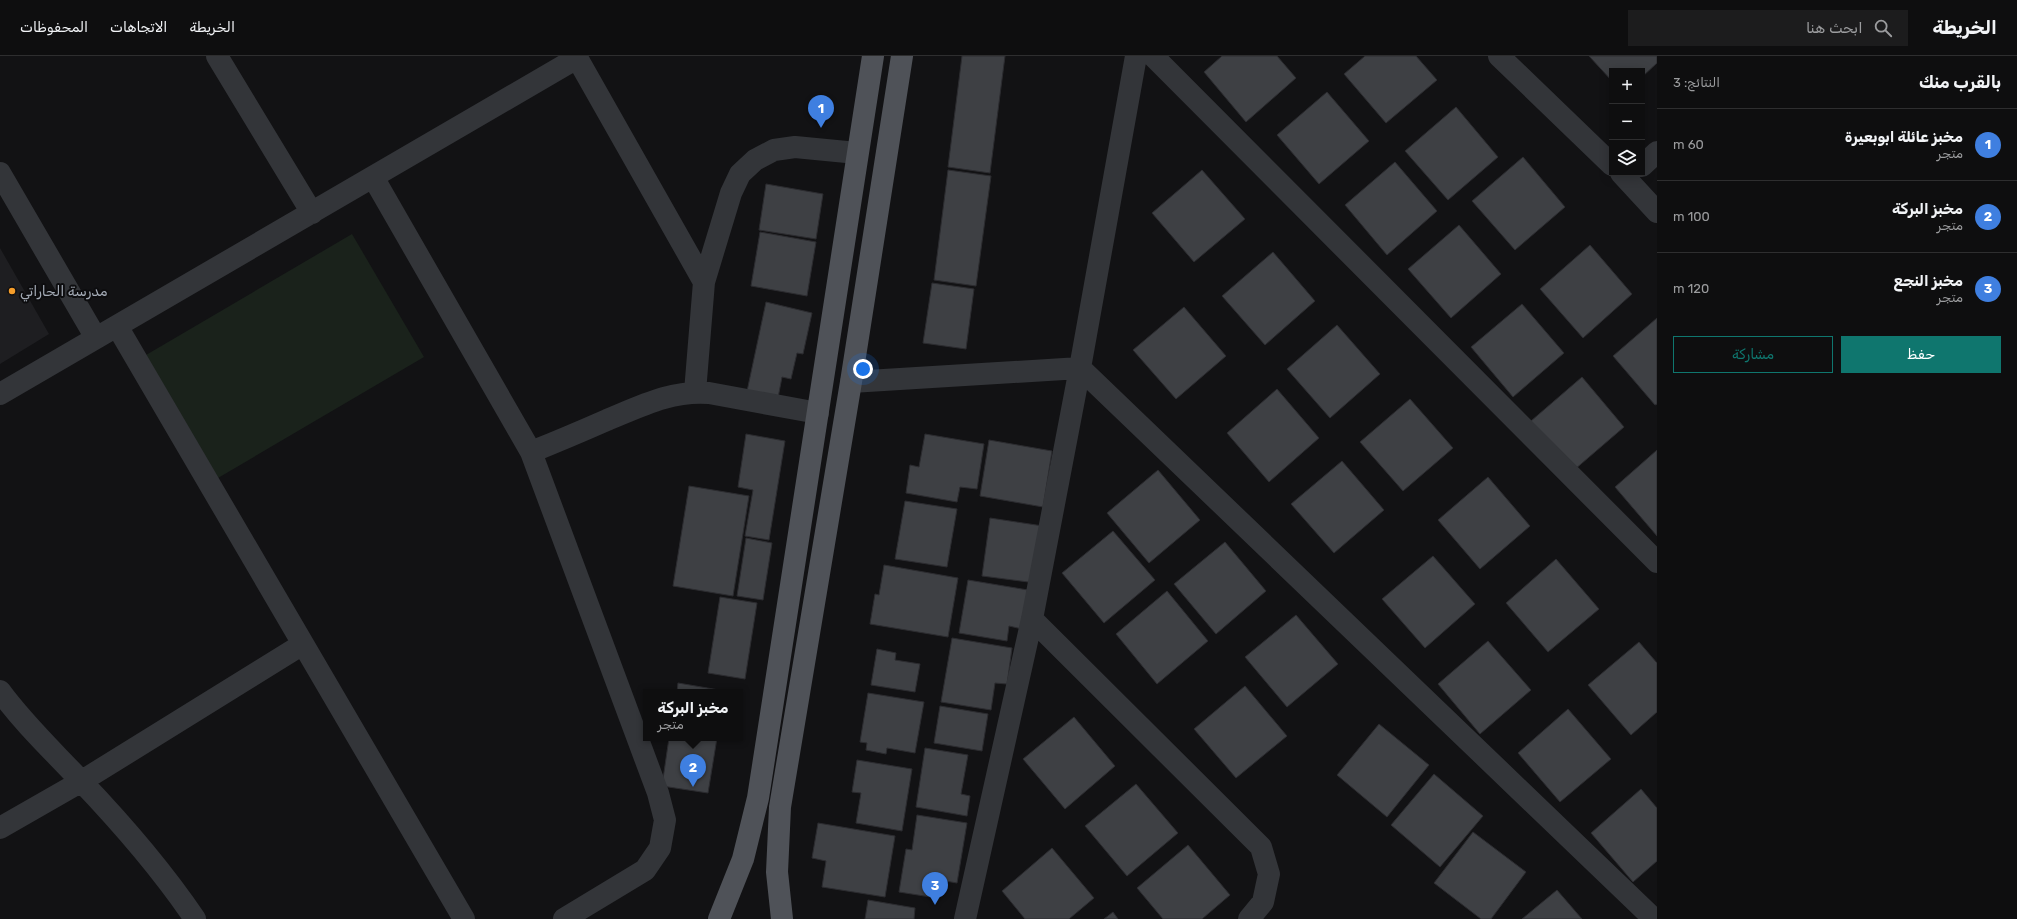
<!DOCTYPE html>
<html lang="ar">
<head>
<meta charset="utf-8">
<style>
	:root { --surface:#0e0e0f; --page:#1c1c1d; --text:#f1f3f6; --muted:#9b9c9e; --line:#2e2e2f; --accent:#0f766e }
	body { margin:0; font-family:Rubik,"Noto Sans Arabic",sans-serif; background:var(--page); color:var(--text); direction:rtl }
	.controls { position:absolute; right:12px; top:12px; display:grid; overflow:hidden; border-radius:0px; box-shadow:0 2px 10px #0003 }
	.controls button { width:36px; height:36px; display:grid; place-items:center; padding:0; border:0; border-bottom:1px solid var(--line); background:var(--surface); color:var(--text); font:20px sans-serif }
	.you { position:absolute; left:863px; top:313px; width:14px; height:14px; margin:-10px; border:3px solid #fff; border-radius:50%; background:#1a73e8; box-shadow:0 0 0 6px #1a73e833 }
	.badge { display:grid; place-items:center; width:26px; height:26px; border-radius:50%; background:var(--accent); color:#fff; font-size:13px; font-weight:700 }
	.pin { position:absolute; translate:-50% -33px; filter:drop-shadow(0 1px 2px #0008) }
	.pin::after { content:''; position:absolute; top:21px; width:14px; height:12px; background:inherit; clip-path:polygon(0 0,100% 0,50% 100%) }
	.popup { position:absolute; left:643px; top:633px; width:100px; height:52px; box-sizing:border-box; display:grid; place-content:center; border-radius:0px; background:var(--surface); filter:drop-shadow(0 1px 3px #0005); font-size:13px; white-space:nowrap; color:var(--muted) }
	.popup b { font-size:15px; color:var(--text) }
	.popup::after { content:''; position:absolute; left:50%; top:100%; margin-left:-8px; border:8px solid transparent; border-top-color:var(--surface) }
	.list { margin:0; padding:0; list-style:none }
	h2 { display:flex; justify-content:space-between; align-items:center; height:52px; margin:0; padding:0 16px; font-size:17px }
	h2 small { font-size:13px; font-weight:400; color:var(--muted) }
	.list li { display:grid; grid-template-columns:26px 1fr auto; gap:12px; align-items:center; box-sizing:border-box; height:72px; padding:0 16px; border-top:1px solid var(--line) }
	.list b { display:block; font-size:15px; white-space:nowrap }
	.list p { margin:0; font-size:13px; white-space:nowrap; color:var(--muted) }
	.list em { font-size:13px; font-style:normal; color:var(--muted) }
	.actions { display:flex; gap:8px; padding:12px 16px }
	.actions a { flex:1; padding:9px 0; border:1px solid var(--accent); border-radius:0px; text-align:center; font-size:14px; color:var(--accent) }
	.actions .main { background:var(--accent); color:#fff }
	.icon { flex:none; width:22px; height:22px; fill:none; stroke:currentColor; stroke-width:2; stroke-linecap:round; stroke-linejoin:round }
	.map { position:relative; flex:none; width:1657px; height:863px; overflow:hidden; direction:ltr }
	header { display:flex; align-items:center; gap:24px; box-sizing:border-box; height:56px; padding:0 20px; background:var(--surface); border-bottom:1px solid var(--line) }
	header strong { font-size:19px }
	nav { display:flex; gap:22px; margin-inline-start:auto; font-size:14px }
	.search { width:280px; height:36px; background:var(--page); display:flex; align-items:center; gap:10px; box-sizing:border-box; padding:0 14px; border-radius:0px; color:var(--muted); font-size:15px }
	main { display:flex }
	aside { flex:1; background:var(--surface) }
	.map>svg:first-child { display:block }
</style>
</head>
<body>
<header>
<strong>الخريطة</strong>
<div class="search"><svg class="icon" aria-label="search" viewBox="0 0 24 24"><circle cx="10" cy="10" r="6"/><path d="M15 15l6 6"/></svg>ابحث هنا</div>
<nav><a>الخريطة</a><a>الاتجاهات</a><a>المحفوظات</a></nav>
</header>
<main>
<aside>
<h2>بالقرب منك<small>النتائج: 3</small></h2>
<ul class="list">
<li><span class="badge" style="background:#3f7fe0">1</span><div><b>مخبز عائلة ابوبعيرة</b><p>متجر</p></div><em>60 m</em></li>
<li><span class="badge" style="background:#3f7fe0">2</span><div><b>مخبز البركة</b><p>متجر</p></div><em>100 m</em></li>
<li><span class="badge" style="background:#3f7fe0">3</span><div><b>مخبز النجع</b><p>متجر</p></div><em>120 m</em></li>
</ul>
<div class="actions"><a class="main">حفظ</a><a>مشاركة</a></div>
</aside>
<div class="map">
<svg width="1657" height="863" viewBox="0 0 1657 863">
	<rect width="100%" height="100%" fill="#121214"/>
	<path fill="#1e1e21" d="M0,192l49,86 -49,30z"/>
	<path fill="#1a221b" d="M352,178l72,123 -206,121 -72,-123z"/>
	<path fill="#3e4044" stroke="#2c2c30" d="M962,0h43l-15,117 -42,-6z
		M1222,0h55l19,22 -50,44 -42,-50z
		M1365,0h51l21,24 -51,43 -42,-49z
		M1589,0h68v7l-15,14v-6h-30v10z
		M1327,36l42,49 -50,43 -42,-49z
		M1456,51l42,50 -50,43 -43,-49z
		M1523,101l42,50 -50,43 -43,-49z
		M1395,106l42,49 -50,44 -42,-50z
		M948,114l43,6 -15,110 -42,-6z
		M1202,114l43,49 -51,43 -42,-49z
		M766,128l57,10 -7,45 -57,-9z
		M1459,169l42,49 -50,44 -43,-49z
		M760,176l56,10 -9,54 -56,-10z
		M1590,189l42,49 -49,44 -43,-49z
		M1273,196l42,49 -50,44 -43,-49z
		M932,227l42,6 -8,60 -43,-6z
		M766,246l46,11 -9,41 -6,-1 -6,26 -9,-2 -5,26 -31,-7z
		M1522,248l42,49 -51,44 -42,-50z
		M1184,251l42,49 -50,43 -43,-49z
		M1657,262v86l-2,1 -42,-49z
		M1337,269l43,49 -50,44 -43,-49z
		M1582,321l42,50 -50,43 -43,-49z
		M1277,333l42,49 -50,44 -42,-49z
		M1410,343l43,49 -50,43 -43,-49z
		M746,378l39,7 -16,99 -24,-4 8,-46 -15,-3z
		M925,378l59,10 -7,45 -17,-2 -3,15 -51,-9 4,-28 9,2z
		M989,384l63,11 -9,56 -63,-11z
		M1657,394v86l-42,-49z
		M1342,405l42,49 -50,43 -43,-49z
		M1158,414l42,50 -51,43 -42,-50z
		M1488,421l42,49 -50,43 -42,-49z
		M689,430l60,10 -16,100 -60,-10z
		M905,445l52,8 -10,58 -52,-8z
		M990,462l53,8 -7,57 -54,-7z
		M1113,475l42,49 -51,43 -42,-50z
		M746,482l26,5 -9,57 -26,-4z
		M1225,486l41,49 -50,43 -42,-50z
		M1433,500l42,48 -50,44 -43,-49z
		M1556,503l43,50 -51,43 -42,-49z
		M884,509l74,13 -10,59 -78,-13 5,-30 4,1z
		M968,524l60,10 -6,39 -13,-3 -2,15 -48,-8z
		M1167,535l41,50 -51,43 -41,-50z
		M720,541l37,6 -12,76 -37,-6z
		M1296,559l42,49 -51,43 -42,-50z
		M952,582l60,10 -5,36 -12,-1 -4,27 -50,-8z
		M1488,585l43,49 -51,44 -42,-50z
		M1639,586l18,21v49l-26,23 -43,-50z
		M877,593l19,4 -1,7 25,4 -5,28 -44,-7z
		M678,627l47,8 -1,1h-47z
		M1245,630l42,50 -51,42 -42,-49z
		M868,637l56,9 -9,51 -28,-5 -1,6 -20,-4 1,-7 -7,-1z
		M940,650l48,8 -6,37 -48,-8z
		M1568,653l43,50 -51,43 -42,-49z
		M1074,661l41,49 -50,43 -42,-50z
		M1379,668l50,41 -42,52 -50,-42z
		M669,682h48l-9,55 -46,-7z
		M925,692l43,7 -7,39 9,2 -3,20 -51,-9z
		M857,704l55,9 -10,62 -46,-8 5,-30 -9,-1z
		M1434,718l49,42 -43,51 -49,-42z
		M1136,728l42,49 -51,43 -42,-50z
		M1641,733l16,19v53l-24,21 -42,-49z
		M917,759l50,8 -10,60 -17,-3 -3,18 -38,-6 7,-43 6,1z
		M818,767l77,13 -10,61 -63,-10 4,-26 -14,-3z
		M1473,776l53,40 -35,47h-10l-47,-36z
		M1188,789l42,50 -28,24h-39l-26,-31z
		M1052,792l42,50 -25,21h-44l-23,-28z
		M1557,834l25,29h-60z
		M868,844l47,8 -1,11h-49z
		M1113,856l5,7h-14z"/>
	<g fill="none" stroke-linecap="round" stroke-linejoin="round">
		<path stroke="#333539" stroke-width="22" d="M217,0l95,157
			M576,0l128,226
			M1153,0l504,506
			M1499,0l113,109
			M1642,110l15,-14
			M0,117l96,165
			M1621,117l36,39
			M373,121l158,275 127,341 7,27 -5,28 -15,22 -81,49
			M117,270l347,593
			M851,326l229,-14 574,551
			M695,336l9,-110 27,-89 9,-19 15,-14 19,-10 21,-3 62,6
			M0,338l577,-336
			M531,396c25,-10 51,-21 76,-32 34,-14 65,-30 102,-27l109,20
			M1032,563l229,228 8,27 -6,28 -14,17
			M0,635c24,33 54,61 81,90 41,43 81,89 114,138
			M0,772l82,-47 221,-137
			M965,863l67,-300 48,-251 56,-312"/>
		<path stroke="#4f5258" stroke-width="22" d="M719,863l24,-60 15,-61 115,-742
			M782,863l-5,-47 3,-65 71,-425 51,-326"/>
	</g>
	<circle fill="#f59d2a" stroke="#0d0d0f" stroke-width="1.5" cx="12" cy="235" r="4"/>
	<g text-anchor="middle" stroke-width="4" stroke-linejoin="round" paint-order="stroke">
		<g font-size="14" fill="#a3aab5" stroke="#0d0d0f" text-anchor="start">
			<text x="20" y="240">مدرسة الحاراتي</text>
		</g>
	</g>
</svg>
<div class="controls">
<button>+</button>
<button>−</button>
<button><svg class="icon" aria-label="layers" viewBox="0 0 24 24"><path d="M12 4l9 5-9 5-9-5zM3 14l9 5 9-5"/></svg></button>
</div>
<div class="you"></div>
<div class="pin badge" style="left:821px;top:72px;background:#3f7fe0">1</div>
<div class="pin badge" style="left:693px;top:731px;background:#3f7fe0">2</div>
<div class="popup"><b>مخبز البركة</b>متجر</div>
<div class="pin badge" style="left:935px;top:849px;background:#3f7fe0">3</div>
</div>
</main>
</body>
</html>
